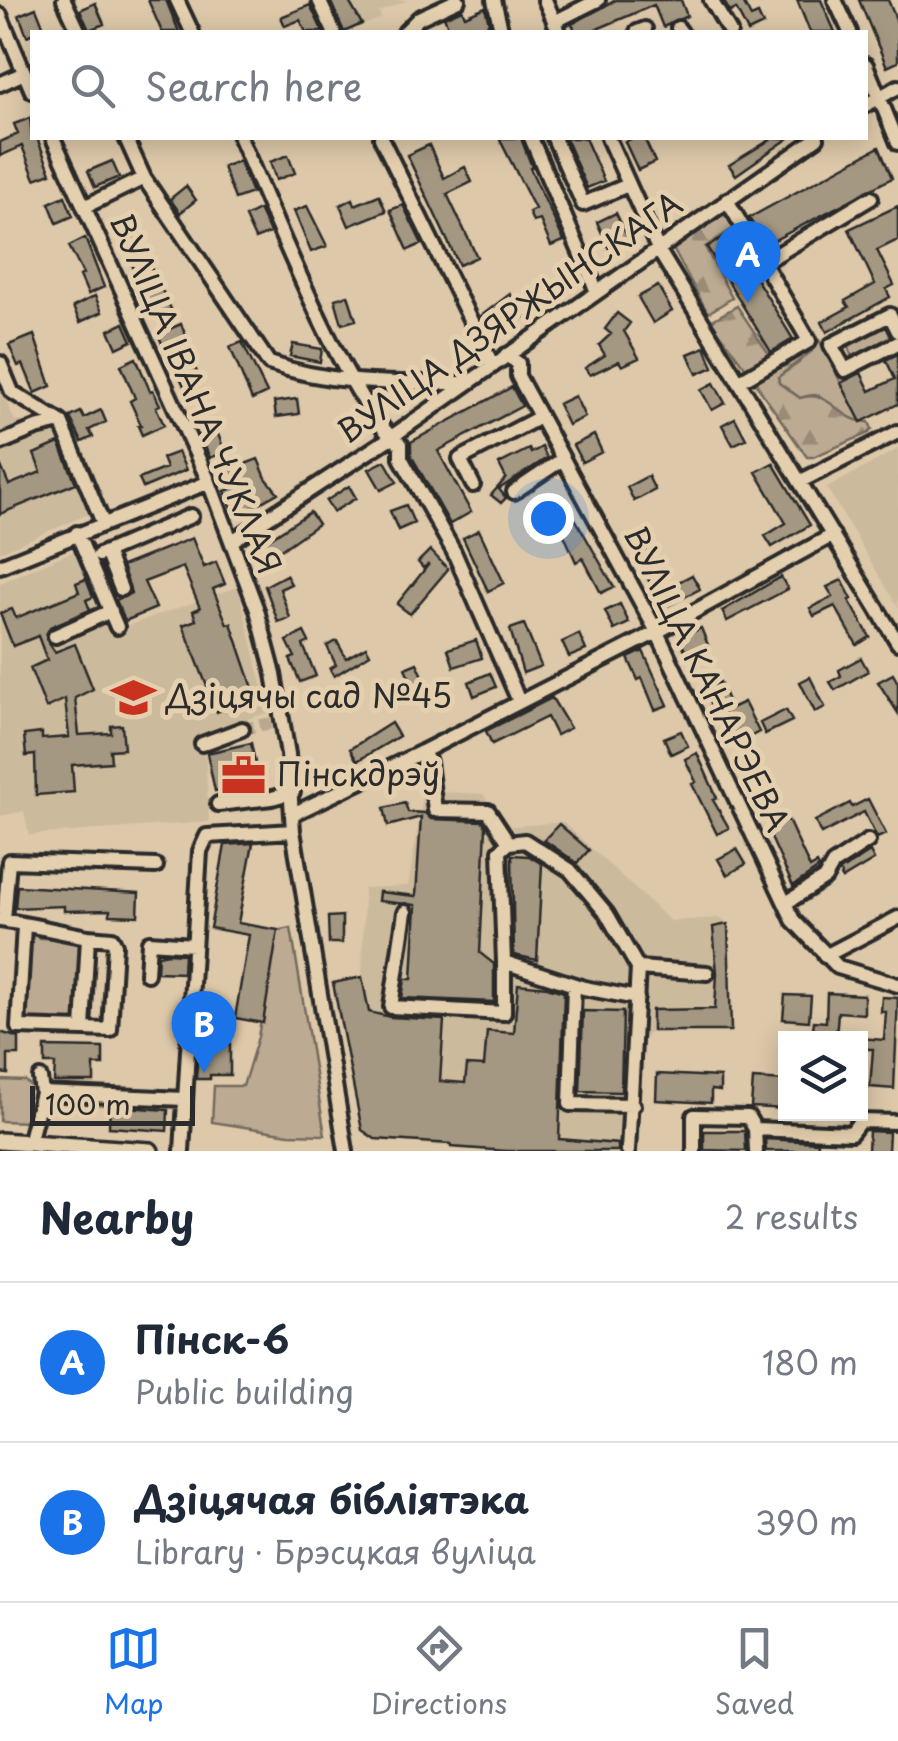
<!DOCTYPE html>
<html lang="en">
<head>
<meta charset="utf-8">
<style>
	:root { --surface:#fff; --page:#f6f6f7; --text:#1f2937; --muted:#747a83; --line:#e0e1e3; --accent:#1a73e8 }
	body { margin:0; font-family:"Playpen Sans",sans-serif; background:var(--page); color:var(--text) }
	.controls { position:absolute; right:30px; bottom:30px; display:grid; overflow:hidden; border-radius:0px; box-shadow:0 5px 25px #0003 }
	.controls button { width:90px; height:90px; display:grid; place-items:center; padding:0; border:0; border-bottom:2px solid var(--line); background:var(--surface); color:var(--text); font:50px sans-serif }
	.scale { position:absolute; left:30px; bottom:25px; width:165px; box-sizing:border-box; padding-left:10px; border:5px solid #2b2b2b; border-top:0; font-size:28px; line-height:35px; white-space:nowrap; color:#2b2b2b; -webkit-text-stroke:8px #e4cfae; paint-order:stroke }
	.you { position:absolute; left:548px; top:518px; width:35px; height:35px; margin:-25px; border:8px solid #fff; border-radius:50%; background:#1a73e8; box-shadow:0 0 0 15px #1a73e833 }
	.badge { display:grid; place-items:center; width:65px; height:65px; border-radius:50%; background:var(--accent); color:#fff; font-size:32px; font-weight:700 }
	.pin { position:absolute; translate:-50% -82px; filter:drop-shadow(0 2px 5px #0008) }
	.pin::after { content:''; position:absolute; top:52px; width:35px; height:30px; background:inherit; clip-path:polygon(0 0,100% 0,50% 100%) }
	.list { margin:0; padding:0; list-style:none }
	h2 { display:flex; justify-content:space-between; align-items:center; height:130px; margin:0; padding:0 40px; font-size:42px }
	h2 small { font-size:32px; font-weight:400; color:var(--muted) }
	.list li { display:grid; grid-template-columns:65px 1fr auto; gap:30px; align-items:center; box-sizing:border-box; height:160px; padding:0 40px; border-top:2px solid var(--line) }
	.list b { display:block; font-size:38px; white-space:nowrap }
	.list p { margin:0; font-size:32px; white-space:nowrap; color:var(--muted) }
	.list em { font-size:32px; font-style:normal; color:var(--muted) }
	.icon { flex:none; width:55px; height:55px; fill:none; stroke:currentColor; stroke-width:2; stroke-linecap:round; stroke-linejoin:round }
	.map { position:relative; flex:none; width:898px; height:1151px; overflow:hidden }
	.search { position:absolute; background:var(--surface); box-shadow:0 5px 25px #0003; left:30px; right:30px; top:30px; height:110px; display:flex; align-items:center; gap:25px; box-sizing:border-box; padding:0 35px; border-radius:0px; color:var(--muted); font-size:38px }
	.sheet { height:450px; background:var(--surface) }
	nav { display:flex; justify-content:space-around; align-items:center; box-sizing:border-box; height:140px; border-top:2px solid var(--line); background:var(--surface); font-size:28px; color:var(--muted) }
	nav a { display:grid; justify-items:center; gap:5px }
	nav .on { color:var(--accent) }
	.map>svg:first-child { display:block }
</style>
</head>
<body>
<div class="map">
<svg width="898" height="1151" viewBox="0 0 898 1151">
	<defs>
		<pattern id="forest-firs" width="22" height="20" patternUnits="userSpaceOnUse" patternTransform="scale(2.5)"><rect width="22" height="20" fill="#bcab92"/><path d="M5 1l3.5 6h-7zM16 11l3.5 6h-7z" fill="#998b77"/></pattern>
	</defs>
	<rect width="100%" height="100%" fill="#ddc8a9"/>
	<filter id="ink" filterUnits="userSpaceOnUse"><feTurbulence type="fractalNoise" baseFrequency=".01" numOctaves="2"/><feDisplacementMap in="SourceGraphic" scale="20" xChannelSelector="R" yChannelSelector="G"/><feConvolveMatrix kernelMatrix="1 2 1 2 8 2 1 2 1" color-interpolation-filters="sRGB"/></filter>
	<g filter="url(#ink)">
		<path fill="#ccba9d" d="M326,0h82l-29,12 2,6 -35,14h-5z
			M0,385l14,35 40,8 37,85 -91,39z
			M898,449v158l-71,-119z
			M89,544l32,84 117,-41 31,126 -44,12 -20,23 4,74 -180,13 -5,-24 -24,5v-233z
			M435,761l7,31 41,2 22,33 58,-5 107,99 49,-3 9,6 3,107h-80l-12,14 -3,85 5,12 -23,2 -1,7 -166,-4 -76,-8 -13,-9 -29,-147 29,-6 2,-89 44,-2 13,-74 2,-48z"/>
		<path fill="#bcab92" stroke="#746b5e" stroke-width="2.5" d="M889,319l9,19 -40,20 -7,-3 -3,-14z
			M815,332l46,90c-8,-4 -18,-6 -24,-11 -17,-12 -12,-21 -37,-13l-21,-15 -1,-6 21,-14z
			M291,928l34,207 -36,-1 -77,-12 2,-36h29l15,-49 18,-106z
			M29,932l10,6 38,1 4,8 -4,72 -5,5h-45l-5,-7z
			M0,1080l25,1 10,8 -5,33 -30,-1z"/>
		<path fill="url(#forest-firs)" stroke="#746b5e" stroke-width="2.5" d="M721,210h7l9,16 -32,21 27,51 -24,15 -36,-66z
			M737,306l34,51 -24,13 -36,-49z
			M810,346l2,5 -34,26 1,6 21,15c32,-10 37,24 69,24l3,7 -3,4 -56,24h-6l-54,-77z"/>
		<path fill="#a59882" stroke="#2b2b2b" stroke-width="2.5" d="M148,0h18l13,32h-17z
			M330,0h18l14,24 -18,8z
			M616,0h65l6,16 -24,11 -9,-22 -64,27h-14l-4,-8z
			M728,0h24l-8,4 7,13 7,-3 5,11 -15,7 -12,-23 -6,3 -6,-10z
			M797,0h24l14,32h-25z
			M859,0h29l10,24v38l-11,5z
			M95,3l9,21 -15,6 -9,-20z
			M310,5l13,27h-17l-6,-12 -15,6 -4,-9z
			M485,7l4,16 -5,5 -9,4h-24l-7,-15 18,-8 3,7z
			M36,8l8,20 -17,8 -8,-21z
			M30,118l2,20h5l14,35 -16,6 -13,-33 -22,10v-14l18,-8 -4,-10z
			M499,138h22l11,29 -2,1 34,73 -13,5 -11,-26 -7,2 -4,-10 6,-3z
			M565,138h20l19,43 -17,7z
			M633,138h11l11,24 -17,8 -13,-28z
			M773,138h16l-53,37 -7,-10z
			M429,145l15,33 21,-11 7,15 -25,12 30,63 -18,8 -52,-110z
			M879,147l13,31 -127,67 -16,-27z
			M288,155l7,18 -19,7 -6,-18z
			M112,161l7,16 -24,10 -7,-16z
			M239,161l13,32 -17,6 -12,-32z
			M186,186l10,14 -16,13 -10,-14z
			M379,195l7,16 -37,15 -9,-21 13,-6 2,6z
			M65,196l8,20 -16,7 -8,-20z
			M403,205l19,39 -14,6 -18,-40z
			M307,206l20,40 -16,6 -17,-41z
			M898,206v34l-21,10 17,35 -8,4 4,8 -63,35 -5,-10 27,-15 -4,-6 30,-17 -26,-55z
			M259,210l11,23 -15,6 -10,-22z
			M616,213l13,27 -20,9 -12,-27z
			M132,228l39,81 -17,7 -35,-82z
			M729,234l64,105 -22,13 -64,-105z
			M85,238l19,49 -16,7 -8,-18 3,-2 -14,-28z
			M658,286l14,25 -19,12 -15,-26z
			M510,294l16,22 -29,21 -16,-21z
			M348,295l8,25 -14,4 -7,-25z
			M95,296l7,16 -22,10 -7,-15z
			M617,313l13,10 -6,8 15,27 -17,8 -3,-5 -29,14 -5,-7 20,-13 -6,-10 12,-11 -6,-5z
			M124,323l8,18 -15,7 -8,-18z
			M181,324l5,12 -23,10 -5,-12z
			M34,335l17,51 -16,7 -12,-29 -5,2 -9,-21z
			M242,342l25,51 -15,7 -22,-53z
			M293,344l29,5 -2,13 -30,-6z
			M705,347l8,20 -16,7 -9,-20z
			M898,354v50l-37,18 -20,-39 20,-10 9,18 25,-12 -9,-19z
			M136,358l14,33 3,-1 7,15 -4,2 8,18 -22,10 -4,-9 3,-1 -11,-24 5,-3 -14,-33z
			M191,359l9,20 -16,7 -9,-20z
			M714,383l11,20 -13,7 -11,-20z
			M512,387l10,19 -84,45 33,61 -21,12 -39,-69v-13z
			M575,396l10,21 -17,8 -10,-21z
			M297,399l2,15 -23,3 -2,-15z
			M101,410l5,12 -17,8 4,7 -11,5 -12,-25 11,-5 3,6z
			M735,418l11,21 -13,6 -11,-20z
			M216,429l9,23 -15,6 -10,-23z
			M594,435l8,17 -20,10 -9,-17z
			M59,443l17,40 -76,31v-50l9,21 32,-13 -7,-18z
			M542,447l5,11 -48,31 7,9 -5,5 -10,-8 15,-17 -7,-14 30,-15 2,4z
			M178,452l8,18 -43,18 -4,-9 27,-11 -4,-10z
			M258,459l8,19 12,15 -43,24 -10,-26 10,-4 -6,-17z
			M385,461l12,21 -16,8 -12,-21z
			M773,463l37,62 -38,22 -7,-11 21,-13 -30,-51z
			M648,476l7,14 -21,11 -7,-14z
			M349,486l7,12 -23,14 -7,-11z
			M406,505l8,18 -16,7 -8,-19z
			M310,512l8,12 -56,39 -8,-14z
			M576,520l38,67 -13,6 -18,-35 -7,4 -15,-34z
			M479,530l25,53 -16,8 -25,-53z
			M192,538l12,29 12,-5 9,22 -12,5 14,35 4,-1 22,65 -12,5 4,8 -28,11 -34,-87 13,-5 -3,-9 7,-3 -17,-41 -39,15 12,26 -31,13 -9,-21 15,-7 -9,-27z
			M641,538l26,50 25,-13 8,14 -37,19 -33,-64z
			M430,550l18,19 -38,45 -13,-10 32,-40 -6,4 -5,-6z
			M286,575l5,9 -11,5 10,29 -12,4 -13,-36z
			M781,577l7,12 -61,32 -5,-10z
			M86,579l7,18 -7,3 4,10 -40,17 -4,12 9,13 20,-8 18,45 -18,9 4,37 32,-2v-7l11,-1 2,24 -14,1 1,12 -39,3 2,27 -38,3 -1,-40 -9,1 -2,-21 18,-2v6l27,-2 -4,-38 -19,9 -16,-40 17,-8 -9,-24 -25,10 -13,-33 12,-4 4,9 63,-26 -3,-9z
			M842,580l10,19 -3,1 21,37 -13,8 -22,-39 -21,10 -4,-8 23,-11 -6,-10z
			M620,604l9,19 -15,7 -9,-19z
			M524,624l17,42 -18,7 -13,-44z
			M701,628l7,17 -21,9 -8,-16z
			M304,632l5,10 -6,3 13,31 -16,6 -10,-23 5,-2 -8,-16z
			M579,634l7,16 -17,7 -7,-15z
			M476,640l6,18 -28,9 -6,-18z
			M337,641l9,17 20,-11 4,7 -36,22 -4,-7 6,-4 -9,-19z
			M643,651l25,54 -13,5 -13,-32 -4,2 -10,-22z
			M861,658l7,13 -33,19 -5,-8 11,-6 -2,-6z
			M417,663l11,24 -12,5 -11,-24z
			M490,673l6,14 -22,9 -5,-14z
			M893,674l5,9v30l-20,-31z
			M810,677l15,30 -10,5 -15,-30z
			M720,682l11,26 13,-6 15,30 -19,10 -21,-36 -7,3 -8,-20z
			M552,698l18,30 -14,7 -9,-18 -55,27 -6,-13z
			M786,710l6,11 -27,13 -5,-11z
			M391,723l8,13 -42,25 -7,-12z
			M681,731l7,15 -17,8 -7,-16z
			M251,743l8,39 -44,9 -8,-38z
			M697,753l20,45 -4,2 16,28 -12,6 -25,-50 4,-2 -11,-23z
			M754,755l9,18 -16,7 -9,-18z
			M868,799l18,35 -9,4 -13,-26 -43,22 -6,-13 35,-18 2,4z
			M405,803l3,9 17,1 6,6 52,2 3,6 -6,126 14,11v38l-92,-4 3,-19h7l4,-74 -38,-4 1,-9 37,4 5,-79 -33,9 -4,-18z
			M788,820l22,48 7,-4 2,4 -26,18 -26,-57z
			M559,824l30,26 -12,13 -33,-23z
			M253,843l-15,80 40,7 -15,93 -28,-5 14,-83 -39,-7 15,-83z
			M737,849l9,15 -19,11 -9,-16z
			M870,852l4,8 -32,19 -2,-8z
			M512,855l17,1 13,8 -5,96 -23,-5z
			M17,886l122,7 -1,23 -28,-1v-5l-46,1v-5l-49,2z
			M342,916v27h-13l-1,-26z
			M728,924l3,107h-79v-21l63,-1 2,-36 -4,-46z
			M168,953l16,1 -1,19 -26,-1 1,-17z
			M362,977l7,35 21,5 54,3 -4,61 25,2 2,-18 17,1 3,-35 27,2 4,-49 29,3 17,5 -5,147 59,5v7h-111l-56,-4v-3l-76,-5 -13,-9 -29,-147z
			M827,993l37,2v19l-26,-2 -2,26 -24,-2 2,-15 12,1z
			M785,995l26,1 -2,25 -26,-2z
			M882,997l16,1 -4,91 -24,-2 3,-38h-13v-11l24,2 2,-28h-5z
			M583,1011l40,1 -2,80 -41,-1z
			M0,1032l19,6v17h-11v19l-8,-1z
			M199,1034h31v41h-20v4h-14z
			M45,1047l58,1v17h-9v17h-40l1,-18h-10z
			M657,1074l63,3v14l-9,-1v13l-55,-3z
			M753,1079l33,2v28l-35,-2z
			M110,1106l58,4 -1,21 -58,-4z
			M704,1131h41l1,20 -42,-1z
			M869,1131l20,1 -1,19h-20z
			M765,1139l53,3 -1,9h-51z"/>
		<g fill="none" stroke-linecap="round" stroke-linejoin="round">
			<path stroke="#b9a990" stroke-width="12" stroke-dasharray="12 6" stroke-linecap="butt" d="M242,729l40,-8"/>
			<defs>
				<path id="minor" d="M64,0l15,32
					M177,0l15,32
					M319,0l15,32
					M545,0l14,32
					M711,0l19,32
					M835,0l15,32
					M0,15l32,76
					M554,22l44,-22
					M678,28l3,4
					M405,32l14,-14 39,-18
					M493,32l8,-3 -7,-29
					M637,32l8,-3
					M866,65l32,78
					M0,84l24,-11
					M866,105l32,-18
					M53,138l156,344 48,128 17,64 14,80 5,77 53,320
					M126,138l18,40 125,185c64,23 130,20 197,20
					M240,138c26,59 114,281 161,306v14l53,94 65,149
					M381,138l111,226
					M531,138l66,154
					M554,138l29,66 45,-19
					M608,138l51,113 239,392
					M727,200l82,141 -69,40
					M84,207l60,-29
					M763,263l108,-65
					M898,331l-8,-16 -59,30 14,25 53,-27
					M506,355l12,8v13l139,256 136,288 45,47 60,18
					M0,363l12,29 49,30 42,101
					M0,443l36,-15 25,-6
					M801,481l97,-49
					M473,485l-13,-26 80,-42
					M514,492l49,-33
					M77,533l40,94
					M232,541l158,-103 427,-300
					M106,552l15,37
					M99,555l92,-39
					M0,566l209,-84
					M55,636l56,-25
					M202,744l40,-15
					M422,752l7,10 6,48 53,1 21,32
					M218,804l54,-6 21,-6
					M293,814l129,-62 235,-120 176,-97
					M786,903l39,-25 8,-14 35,-23
					M405,912l-14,95 113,6v-51
					M0,920c29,4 58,12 88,17l-5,92 -65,-2 6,-101
					M4,920l5,-59 147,5
					M825,956l73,-38
					M638,968l69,5
					M147,974l2,-32 45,3
					M574,985l-4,119 63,1
					M83,1029l27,1 5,-85 -3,-6 -24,-2
					M42,1093l143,6
					M755,1129l96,4 9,-12 38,1
					M29,1143l13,-50 -2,-15
					M182,1151l18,-300 7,-15 86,-5
					M628,1151l10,-183 -31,-54 -37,-44 -45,-29 -16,2 -9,8 4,111 80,26 53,10
					M694,1151v-35l54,1 7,12 1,22"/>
				<path id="major" d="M0,1141l150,10"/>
			</defs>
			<use href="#minor" stroke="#2b2b2b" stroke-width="20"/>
			<use href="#major" stroke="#2b2b2b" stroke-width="22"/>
			<use href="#minor" stroke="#e4cfae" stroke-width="12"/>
			<use href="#major" stroke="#e4cfae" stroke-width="15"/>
		</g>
	</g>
	<defs>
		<symbol id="school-bare" viewBox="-9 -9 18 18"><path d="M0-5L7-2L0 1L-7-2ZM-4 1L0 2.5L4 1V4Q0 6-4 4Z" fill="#c8321e" stroke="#e4cfae" stroke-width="2.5" paint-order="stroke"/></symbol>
		<symbol id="office-bare" viewBox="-9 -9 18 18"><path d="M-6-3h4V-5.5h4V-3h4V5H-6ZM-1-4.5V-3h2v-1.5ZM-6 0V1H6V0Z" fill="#c8321e" stroke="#e4cfae" stroke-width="2.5" paint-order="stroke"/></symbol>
	</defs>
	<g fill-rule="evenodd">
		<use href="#school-bare" x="102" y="666" width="63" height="63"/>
		<use href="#office-bare" x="212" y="744" width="63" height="63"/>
	</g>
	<g text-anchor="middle" stroke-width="10" stroke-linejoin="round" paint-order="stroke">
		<g font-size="32" fill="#2b2b2b" stroke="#e4cfae">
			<text transform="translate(510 318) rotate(-35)" y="11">ВУЛІЦА ДЗЯРЖЫНСКАГА</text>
			<text transform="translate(195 394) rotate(67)" y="11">ВУЛІЦА ІВАНА ЧУКЛАЯ</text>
			<text transform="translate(706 679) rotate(64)" y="11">ВУЛІЦА КАНАРЭЕВА</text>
		</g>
		<g font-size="32" fill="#2b2b2b" stroke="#e4cfae" text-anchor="start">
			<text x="166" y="708">Дзіцячы сад №45</text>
			<text x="277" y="786">Пінскдрэў</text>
		</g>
	</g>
</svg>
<div class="controls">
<button><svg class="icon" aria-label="layers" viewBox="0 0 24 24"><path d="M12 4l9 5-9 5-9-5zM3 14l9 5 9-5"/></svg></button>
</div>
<div class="scale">100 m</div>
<div class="you"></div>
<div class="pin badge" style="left:748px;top:303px">A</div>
<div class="pin badge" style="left:204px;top:1073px">B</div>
<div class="search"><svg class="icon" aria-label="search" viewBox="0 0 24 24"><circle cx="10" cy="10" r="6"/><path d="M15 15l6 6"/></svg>Search here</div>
</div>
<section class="sheet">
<h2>Nearby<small>2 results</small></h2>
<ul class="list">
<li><span class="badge">A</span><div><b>Пінск-6</b><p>Public building</p></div><em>180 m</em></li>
<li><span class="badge">B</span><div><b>Дзіцячая бібліятэка</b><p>Library · Брэсцкая вуліца</p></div><em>390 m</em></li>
</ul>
</section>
<nav>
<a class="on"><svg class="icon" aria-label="map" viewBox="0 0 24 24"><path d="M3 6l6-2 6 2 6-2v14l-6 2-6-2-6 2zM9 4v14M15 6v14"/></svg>Map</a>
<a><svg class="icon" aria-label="directions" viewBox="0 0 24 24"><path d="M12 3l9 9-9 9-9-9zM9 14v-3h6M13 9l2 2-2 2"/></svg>Directions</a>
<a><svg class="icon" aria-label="saved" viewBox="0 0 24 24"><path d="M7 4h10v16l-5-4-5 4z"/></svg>Saved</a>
</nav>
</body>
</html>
